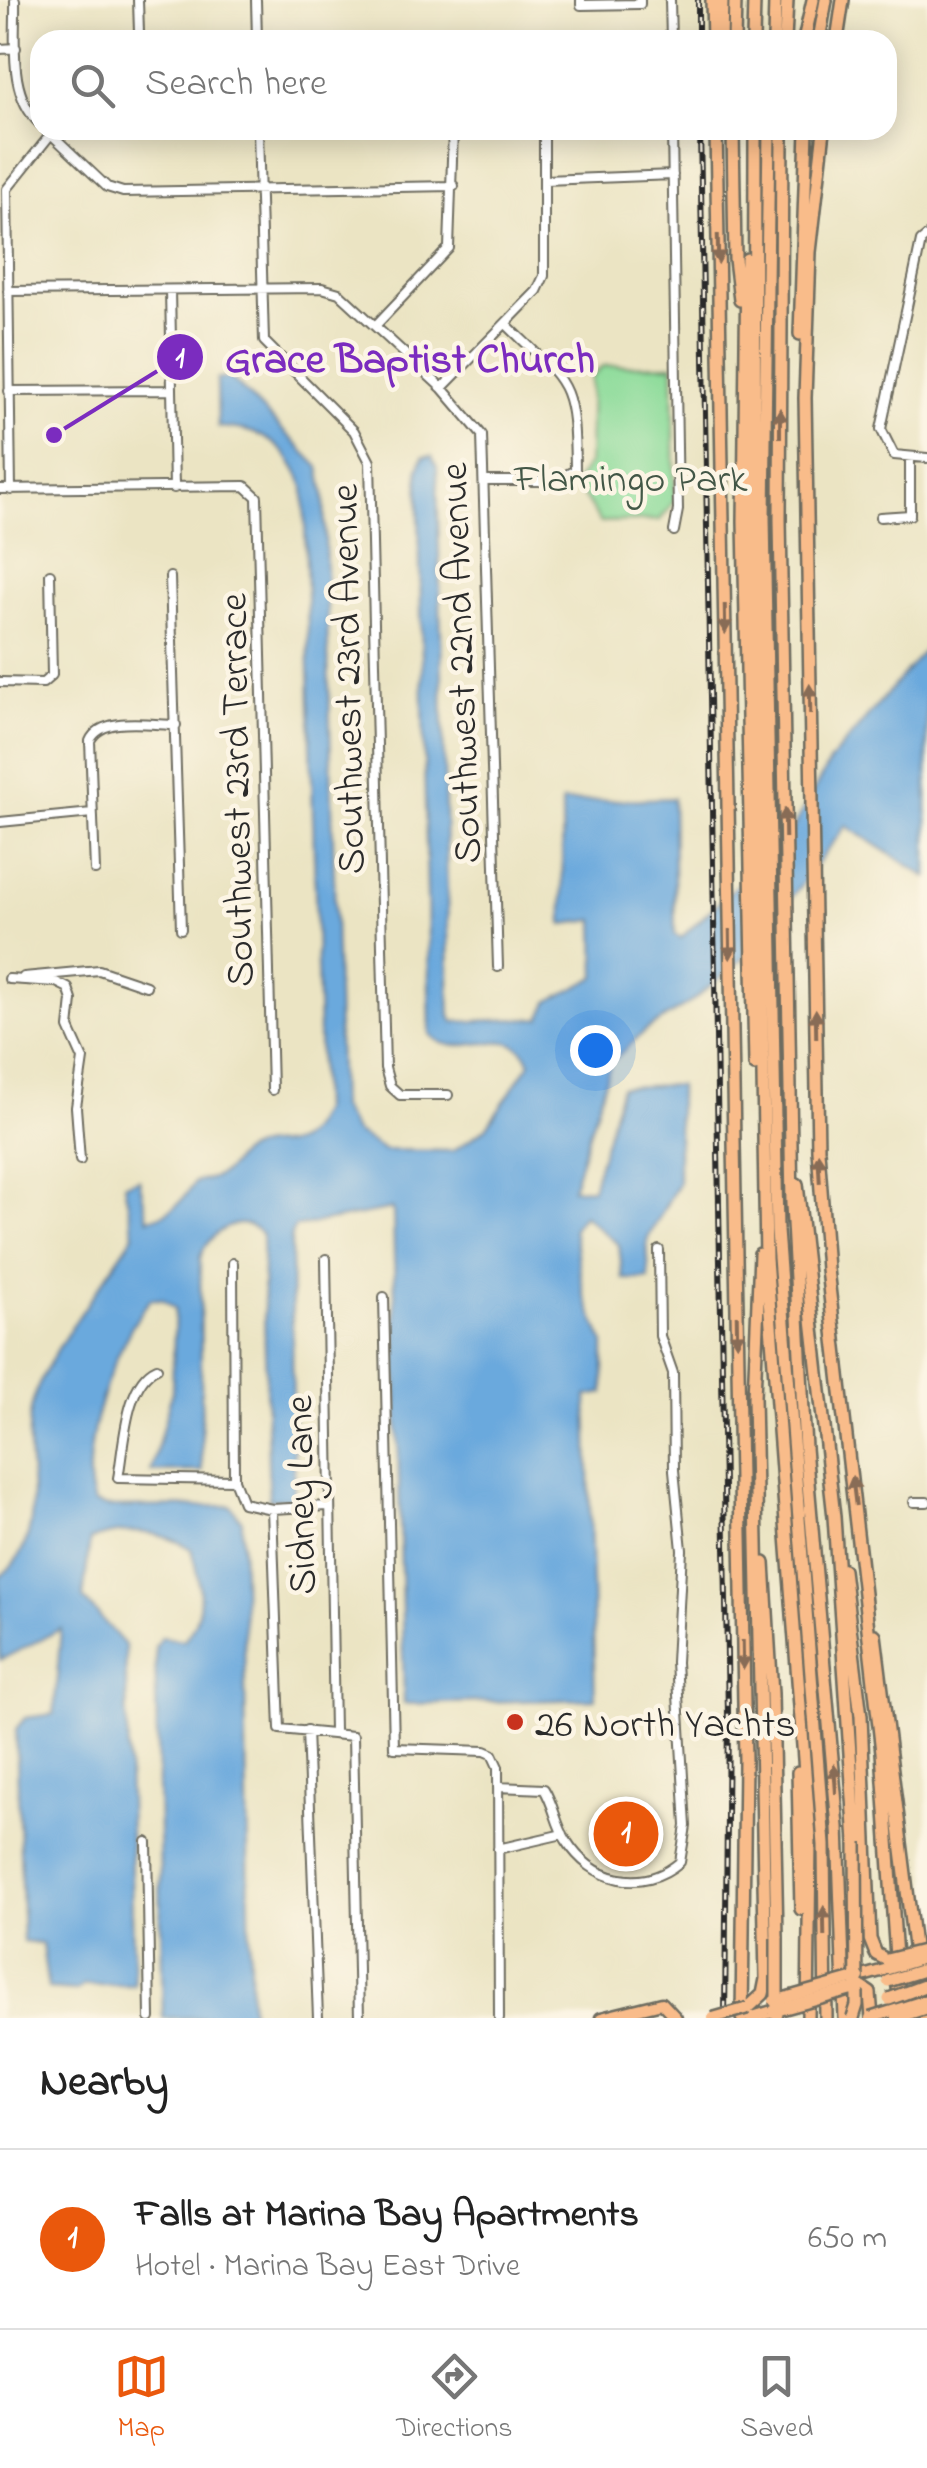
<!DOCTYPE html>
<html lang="en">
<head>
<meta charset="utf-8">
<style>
	:root { --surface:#fff; --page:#f6f6f6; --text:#222; --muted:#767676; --line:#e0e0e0; --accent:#ea580c }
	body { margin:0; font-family:"Indie Flower",sans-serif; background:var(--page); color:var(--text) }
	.you { position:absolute; left:595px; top:1050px; width:35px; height:35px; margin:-25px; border:8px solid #fff; border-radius:50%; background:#1a73e8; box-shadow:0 0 0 15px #1a73e833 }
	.badge { display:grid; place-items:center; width:65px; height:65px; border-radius:50%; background:var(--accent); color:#fff; font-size:32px; font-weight:700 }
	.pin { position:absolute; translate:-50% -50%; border:5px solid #fff; box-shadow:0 2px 10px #0006 }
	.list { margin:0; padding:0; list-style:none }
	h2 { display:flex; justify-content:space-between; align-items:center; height:130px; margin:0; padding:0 40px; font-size:42px }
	h2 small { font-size:32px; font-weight:400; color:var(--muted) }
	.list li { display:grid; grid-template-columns:65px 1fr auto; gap:30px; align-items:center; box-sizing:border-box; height:180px; padding:0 40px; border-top:2px solid var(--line) }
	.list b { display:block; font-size:38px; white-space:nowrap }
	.list p { margin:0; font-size:32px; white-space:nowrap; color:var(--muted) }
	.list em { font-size:32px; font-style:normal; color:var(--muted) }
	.icon { flex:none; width:55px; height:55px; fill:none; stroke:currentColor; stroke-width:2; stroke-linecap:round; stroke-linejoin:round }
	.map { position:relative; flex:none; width:927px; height:2018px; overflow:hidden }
	.search { position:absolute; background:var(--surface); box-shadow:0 5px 25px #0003; left:30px; right:30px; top:30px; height:110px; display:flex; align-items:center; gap:25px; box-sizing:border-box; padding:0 35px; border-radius:30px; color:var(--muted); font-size:38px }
	.sheet { height:310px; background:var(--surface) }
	nav { display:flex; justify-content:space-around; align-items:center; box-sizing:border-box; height:140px; border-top:2px solid var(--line); background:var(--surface); font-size:28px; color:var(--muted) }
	nav a { display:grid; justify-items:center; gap:5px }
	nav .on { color:var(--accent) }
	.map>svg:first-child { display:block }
</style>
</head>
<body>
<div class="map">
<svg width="927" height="2018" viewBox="0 0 927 2018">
	<rect width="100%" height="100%" fill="#fcf5e5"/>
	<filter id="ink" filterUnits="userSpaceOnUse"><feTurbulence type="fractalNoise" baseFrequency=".01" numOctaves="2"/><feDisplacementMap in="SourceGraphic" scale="20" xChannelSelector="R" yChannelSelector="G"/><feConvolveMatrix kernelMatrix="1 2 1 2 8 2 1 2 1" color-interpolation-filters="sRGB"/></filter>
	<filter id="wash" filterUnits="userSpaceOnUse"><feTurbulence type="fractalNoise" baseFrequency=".0048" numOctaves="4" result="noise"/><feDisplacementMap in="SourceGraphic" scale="40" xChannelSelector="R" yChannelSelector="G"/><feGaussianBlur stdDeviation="2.25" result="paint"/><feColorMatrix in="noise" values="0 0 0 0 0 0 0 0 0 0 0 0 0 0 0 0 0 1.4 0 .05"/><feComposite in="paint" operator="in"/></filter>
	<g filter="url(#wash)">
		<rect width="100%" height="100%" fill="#ebe4c3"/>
		<path fill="#8cdb9a" stroke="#5c8362" stroke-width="2.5" d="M673,365l2,135 -15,20 -60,2 -25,-39 14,-20 2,-85 12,-12z"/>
		<path fill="#6ba9dd" stroke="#4b6a84" stroke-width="2.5" d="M231,378l88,89 5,26 16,615 15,24 29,18 69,1 33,-23 44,-65c-17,-47 -74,3 -100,-29l-12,-565 5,-12 9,-1 5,11 13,549 4,6 87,-4 7,-16 48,-25 -1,-57 -32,4 -1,-122 111,-4 2,137 6,3 107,-101 42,-76 97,-114v230l-81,-51 -99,129 -56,47 -45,28 -35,32 -39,127 20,-1 29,-101 57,-2v98l-31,57 2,39h-26l-4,-34 -36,-30 -10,13 11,67 20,48v50l-17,3 8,303 -191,5 -11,-495 -98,18 -4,7 3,264 -25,2 -7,-266c-22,-24 -55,0 -62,24l2,213 -51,1 21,-80 3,-84 -13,-9h-11c-34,38 -77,155 -57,204l13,4 124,-1 11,15 9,497h-88l-8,-371 6,-10 23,3c24,-28 16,-58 7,-91 -30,-19 -67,-22 -101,-9l-7,58 42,47 9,340h-50l-8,6 -28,-2 -6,-45 -19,-2 -7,-213 9,-11 29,-4 7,-85 -61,31v-83c57,-46 17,-117 33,-176 11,-43 76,-125 101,-166l-10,-51 15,-5 9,40c24,-5 34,-17 47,-37 44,-7 29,-21 53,-32 36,-16 47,14 73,-40l-17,-623c-17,-43 -42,-58 -86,-60l-1,-48z"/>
	</g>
	<g filter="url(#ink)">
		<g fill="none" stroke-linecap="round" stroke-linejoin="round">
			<defs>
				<path id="minor" d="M15,0c1,41 -8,94 25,124
					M138,0l1,33
					M256,0l1,40
					M581,0v5l59,-1v-4
					M670,0l1,40
					M0,49l16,-1
					M55,130l-4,4 56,53 16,5 331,-6
					M258,130l6,211 90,90 16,31 15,606 5,18 10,9h48
					M672,130l6,380 -4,21
					M545,180l128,-5
					M927,236l-6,5 -40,188 13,26 33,3
					M170,290l4,198
					M8,291l314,-3 17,5 103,95 40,47 16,532
					M376,325l73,-77 4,-118
					M442,388l95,-97 7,-15v-146
					M9,391l161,-1
					M484,481h72l19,-11c-1,-91 -6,-84 -68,-145
					M0,489l245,-3 12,11 15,593
					M11,490l-4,-301 44,-55 -5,-4
					M880,517l30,-2v-56
					M170,577l11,352
					M0,682l43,1 9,-8 -2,-101
					M0,822l92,-9
					M95,870l-5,-129c11,-26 61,-16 86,-16
					M24,977l75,-7 47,16
					M9,979l47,3 12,6 4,12 -3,28 14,31 -7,48 4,53
					M326,1259l8,472
					M233,1263l1,217
					M384,1297l10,451 91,3 7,3 6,13 1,251
					M157,1368c-32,14 -33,80 -39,110l116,2 9,23 29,6 56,-3
					M914,1502h13
					M272,1509l8,220 73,7 6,282
					M307,1730l11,288
					M498,1787l46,2c10,16 12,36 22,51 26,42 76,54 114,22l6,-36 -10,-164 6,-112 -8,-80 -1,-97 -13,-37 -1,-86
					M147,1842l3,176
					M498,1849l65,-15"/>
				<path id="major" d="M859,1977l29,-8
					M601,2018l61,-15 14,15"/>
				<path id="highway" d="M712,0l1,40
					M721,40l1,-40
					M734,40l1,-40
					M753,40l1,-40
					M774,40l1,-40
					M785,40l2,-40
					M804,40l9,-40
					M819,40l7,-40
					M837,40l6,-40
					M716,130l29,1631 -3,257
					M733,130l2,129 5,41
					M755,130l-1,391 12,738 44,579 -2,180
					M769,130l-5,387 13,714 47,614 2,173
					M782,130l-2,390 12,684 13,244 33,379 7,191
					M824,130l-14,122 -5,146 13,752 9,119 55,483 17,249
					M747,259l-3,262 11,544
					M800,334l7,-204
					M797,1184l37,333 22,325
					M764,1563l8,131 5,244
					M843,1570l18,146 9,223 6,15 11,6
					M875,1635l48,383
					M798,1772l3,137
					M861,1987l9,6 2,25
					M748,2008l15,-14 3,-15 -12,-582 6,-143
					M751,2018l23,-7"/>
			</defs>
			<use href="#minor" stroke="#6e6c60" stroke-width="12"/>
			<use href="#major" stroke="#6e6c60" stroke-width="15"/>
			<use href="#highway" stroke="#6e6c60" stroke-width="16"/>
			<use href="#minor" stroke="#fff" stroke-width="8"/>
			<use href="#major" stroke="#f9bc8a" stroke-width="10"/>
			<use href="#highway" stroke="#f9bc8a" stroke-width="11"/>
			<defs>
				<path id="rail" d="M698,0v40
					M700,130l28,1584 -3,304"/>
			</defs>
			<use href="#rail" stroke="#2b2b2b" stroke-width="6"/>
			<use href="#rail" stroke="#fcf5e5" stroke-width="2.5" stroke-dasharray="8" stroke-linecap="butt"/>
			<defs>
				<path id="major-bridge" d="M888,1969l39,-12
					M774,2001l85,-24
					M713,2018l35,-10
					M870,2018l57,-18
					M896,2018l31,-10"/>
				<path id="highway-bridge" d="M777,1938v76
					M887,1960l40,-10
					M888,1981l39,-12
					M889,1999l38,-14
					M774,2011l87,-24
					M853,2018l4,-13 -1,-163"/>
			</defs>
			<use href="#major-bridge" stroke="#6e6c60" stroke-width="15" stroke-linecap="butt"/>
			<use href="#highway-bridge" stroke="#6e6c60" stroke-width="16" stroke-linecap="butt"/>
			<use href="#major-bridge" stroke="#f9bc8a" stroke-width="10"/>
			<use href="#highway-bridge" stroke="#f9bc8a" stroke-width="11"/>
		</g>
		<defs><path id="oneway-solid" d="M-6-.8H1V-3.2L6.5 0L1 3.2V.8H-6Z" transform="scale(2.5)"/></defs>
		<g fill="#886c56">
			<use href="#oneway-solid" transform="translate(718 249) rotate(89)"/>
			<use href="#oneway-solid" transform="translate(780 423) rotate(-90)"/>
			<use href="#oneway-solid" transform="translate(725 619) rotate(89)"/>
			<use href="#oneway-solid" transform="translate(810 699) rotate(-91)"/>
			<use href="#oneway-solid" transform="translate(785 823) rotate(-91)"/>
			<use href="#oneway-solid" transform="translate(730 944) rotate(89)"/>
			<use href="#oneway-solid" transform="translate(816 1024) rotate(-91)"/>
			<use href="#oneway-solid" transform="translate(819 1168) rotate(-93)"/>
			<use href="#oneway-solid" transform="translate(737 1330) rotate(89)"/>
			<use href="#oneway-solid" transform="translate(854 1491) rotate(-97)"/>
			<use href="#oneway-solid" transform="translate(743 1655) rotate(89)"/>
			<use href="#oneway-solid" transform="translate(835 1779) rotate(-94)"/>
			<use href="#oneway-solid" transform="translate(824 1921) rotate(-91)"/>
		</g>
	</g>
	<circle fill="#c8321e" stroke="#fcf5e5" stroke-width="4" cx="515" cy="1722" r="10"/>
	<g text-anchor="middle" stroke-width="9" stroke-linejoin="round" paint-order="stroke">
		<g font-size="40" fill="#435747" stroke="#fcf5e5">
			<text x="631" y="491">Flamingo Park</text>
		</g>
		<g font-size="40" fill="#2b2b2b" stroke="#fcf5e5">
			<text transform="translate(459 663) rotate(-92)" y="14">Southwest 22nd Avenue</text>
			<text transform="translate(346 679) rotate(-91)" y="14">Southwest 23rd Avenue</text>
			<text transform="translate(235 790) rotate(-91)" y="14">Southwest 23rd Terrace</text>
			<text transform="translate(299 1495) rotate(-91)" y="14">Sidney Lane</text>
		</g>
		<g font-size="40" fill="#2b2b2b" stroke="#fcf5e5" text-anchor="start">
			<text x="535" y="1736">26 North Yachts</text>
		</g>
	</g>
	<path fill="none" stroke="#7b2cbf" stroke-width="4" d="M54 435L180 357"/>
	<g fill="#7b2cbf" stroke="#fcf5e5" stroke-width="4">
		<circle cx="54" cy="435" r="10"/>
		<circle cx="180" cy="357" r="25"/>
	</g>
	<g font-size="30" text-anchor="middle" font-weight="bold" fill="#fff">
		<text x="180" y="367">1</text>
	</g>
	<g font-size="42" text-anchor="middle" font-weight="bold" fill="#7b2cbf" stroke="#fcf5e5" stroke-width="9" stroke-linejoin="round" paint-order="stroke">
		<text x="410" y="372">Grace Baptist Church</text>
	</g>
</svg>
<div class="you"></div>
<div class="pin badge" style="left:626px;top:1834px">1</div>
<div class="search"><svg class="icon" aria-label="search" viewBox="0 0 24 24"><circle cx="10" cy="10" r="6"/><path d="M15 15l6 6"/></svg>Search here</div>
</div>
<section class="sheet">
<h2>Nearby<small></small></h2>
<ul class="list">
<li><span class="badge">1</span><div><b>Falls at Marina Bay Apartments</b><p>Hotel · Marina Bay East Drive</p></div><em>650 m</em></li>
</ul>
</section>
<nav>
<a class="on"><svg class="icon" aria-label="map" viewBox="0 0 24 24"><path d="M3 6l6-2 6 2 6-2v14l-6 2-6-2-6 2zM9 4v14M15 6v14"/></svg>Map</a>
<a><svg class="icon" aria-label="directions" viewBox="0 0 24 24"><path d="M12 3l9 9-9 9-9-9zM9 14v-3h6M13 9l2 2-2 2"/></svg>Directions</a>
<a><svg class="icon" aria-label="saved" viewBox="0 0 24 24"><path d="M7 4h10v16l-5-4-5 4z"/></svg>Saved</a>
</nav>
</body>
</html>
